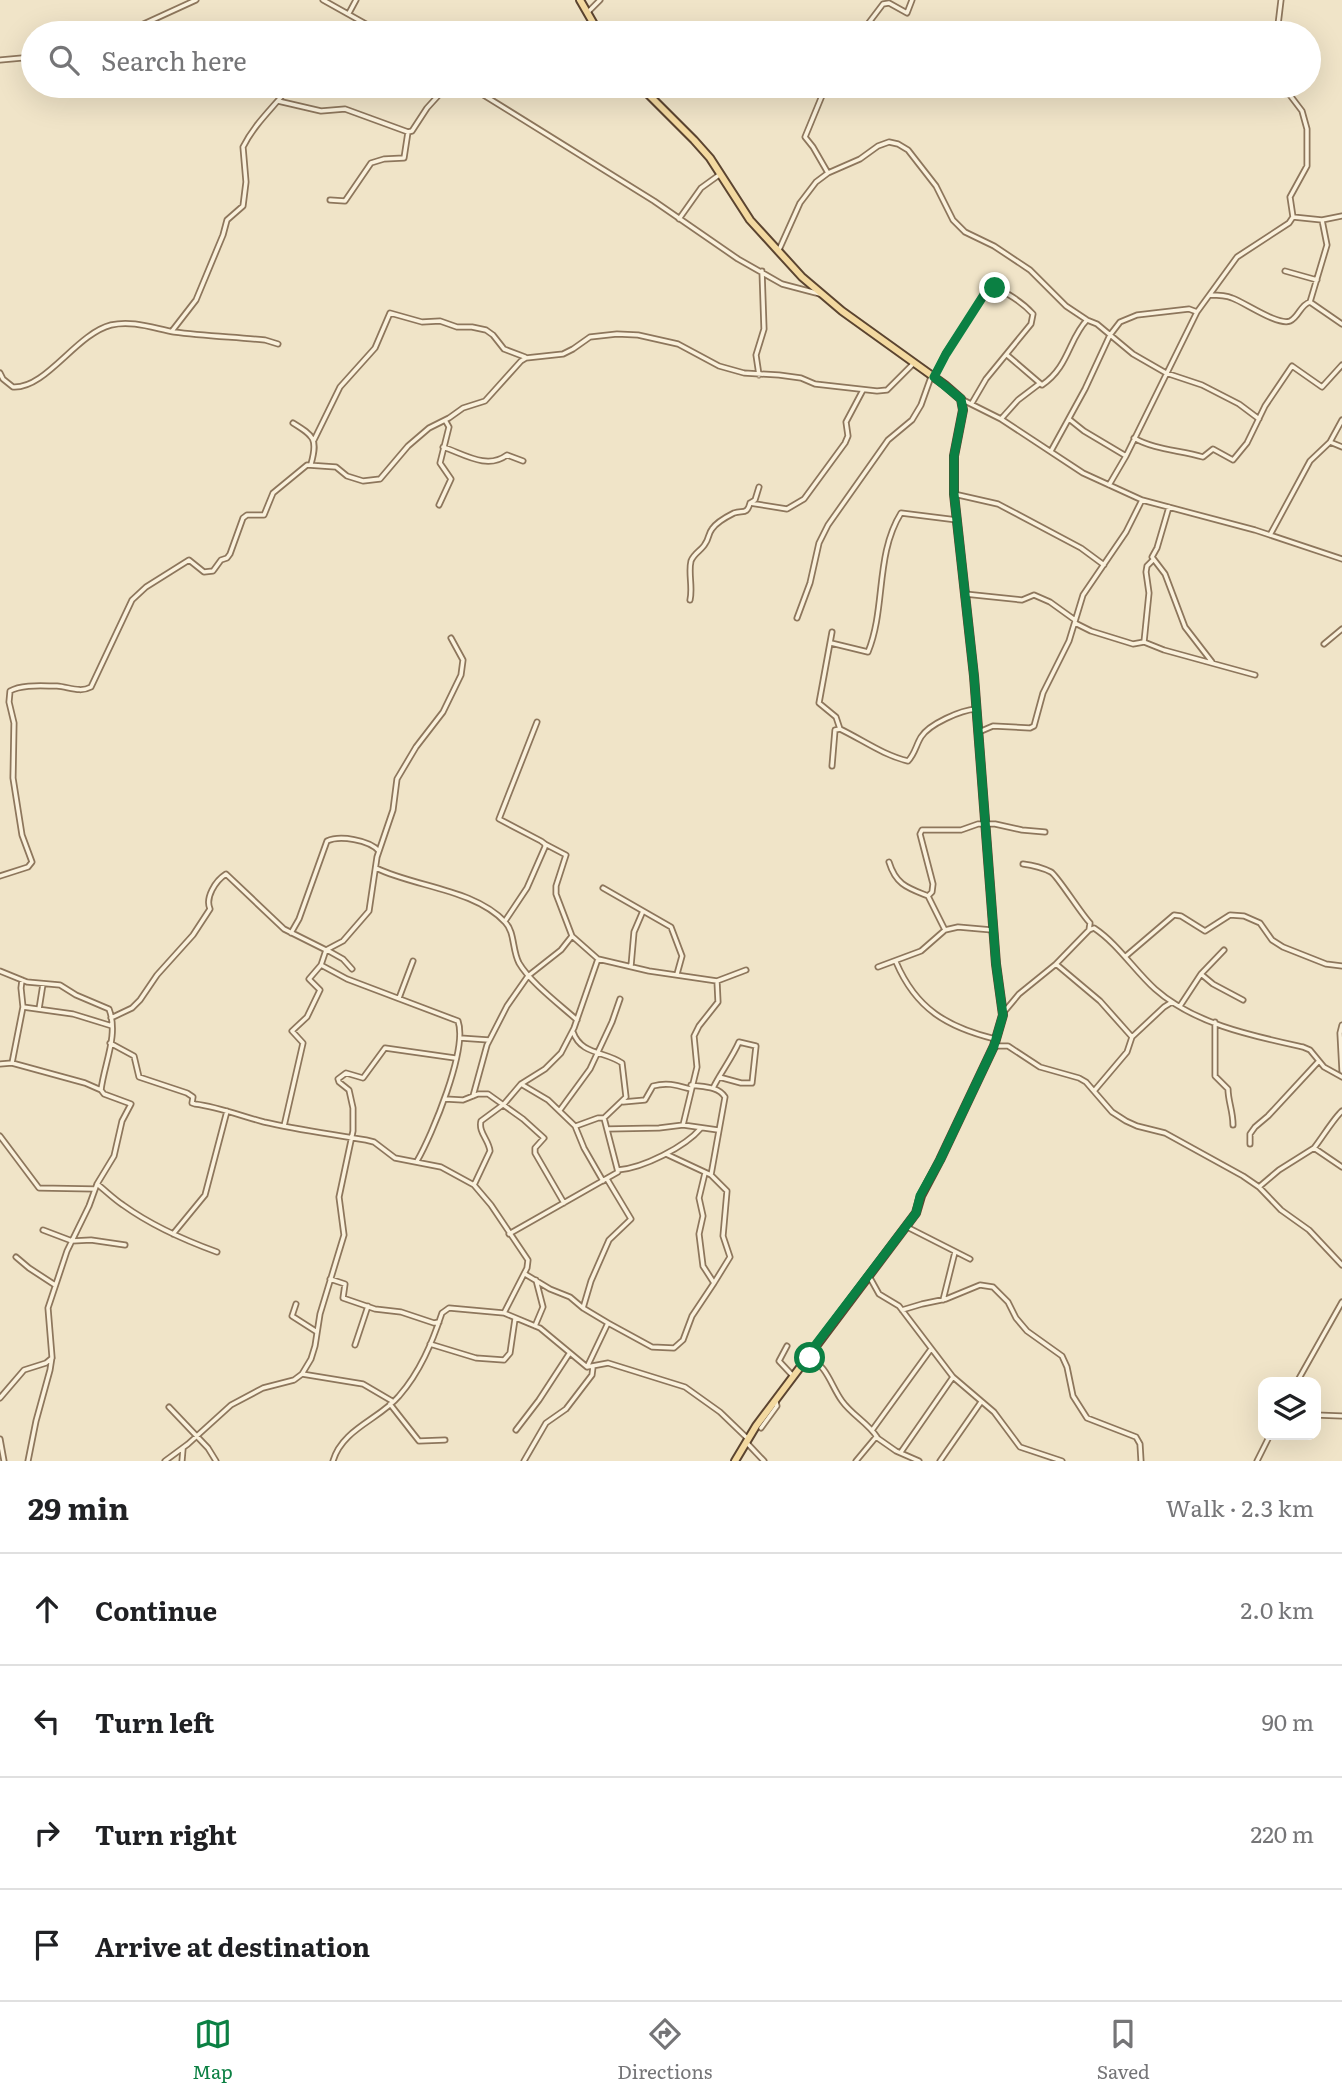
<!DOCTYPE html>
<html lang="en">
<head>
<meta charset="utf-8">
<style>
	:root { --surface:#fff; --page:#f2f2f2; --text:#202124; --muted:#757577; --line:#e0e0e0; --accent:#0b8043 }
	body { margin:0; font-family:Literata,serif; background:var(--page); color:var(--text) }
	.controls { position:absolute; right:21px; bottom:21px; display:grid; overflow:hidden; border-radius:14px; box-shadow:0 7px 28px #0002 }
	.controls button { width:63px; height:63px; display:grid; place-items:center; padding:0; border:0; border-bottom:2px solid var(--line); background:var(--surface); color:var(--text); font:35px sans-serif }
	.stop { position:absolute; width:21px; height:21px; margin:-16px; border:5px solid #0b8043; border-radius:50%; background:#fff }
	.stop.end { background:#0b8043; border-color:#fff; box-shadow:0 2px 7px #0008 }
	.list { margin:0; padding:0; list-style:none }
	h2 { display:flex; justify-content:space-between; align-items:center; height:91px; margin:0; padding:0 28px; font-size:30px }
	h2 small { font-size:23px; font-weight:400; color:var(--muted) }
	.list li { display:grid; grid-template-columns:46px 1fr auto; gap:21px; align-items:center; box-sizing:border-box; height:112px; padding:0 28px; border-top:2px solid var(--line) }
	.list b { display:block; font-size:26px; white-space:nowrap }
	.list em { font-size:23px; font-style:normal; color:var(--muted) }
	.icon { flex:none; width:38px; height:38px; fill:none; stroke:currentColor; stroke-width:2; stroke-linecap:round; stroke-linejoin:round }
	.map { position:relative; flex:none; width:1342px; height:1461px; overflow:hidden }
	.search { position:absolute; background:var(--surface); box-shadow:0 7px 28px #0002; left:21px; right:21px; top:21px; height:77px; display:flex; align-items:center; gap:18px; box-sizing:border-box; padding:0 24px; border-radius:38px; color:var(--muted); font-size:26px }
	.sheet { height:539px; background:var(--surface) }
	nav { display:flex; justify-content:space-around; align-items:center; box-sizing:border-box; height:98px; border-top:2px solid var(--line); background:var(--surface); font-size:19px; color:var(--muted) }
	nav a { display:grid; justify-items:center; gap:4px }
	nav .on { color:var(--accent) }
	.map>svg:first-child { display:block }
</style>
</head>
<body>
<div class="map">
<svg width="1342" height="1461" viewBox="0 0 1342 1461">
	<rect width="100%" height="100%" fill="#f0e4c8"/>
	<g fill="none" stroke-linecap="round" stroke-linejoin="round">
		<defs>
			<path id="street" d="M323,0l59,33
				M588,12l12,-12
				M349,13l7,-13
				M124,33l72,-33
				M861,33l22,-29 6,-1 18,10 5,-13
				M1277,33l4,-33
				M0,60l33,-3
				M469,86l185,115 84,58 44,25 38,10
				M826,86l-21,51 8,10 15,26
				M278,101l43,10 24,-2 63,23 4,-1 15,-23 20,-22
				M330,200l15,1 26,-38 13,-4 20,-1 4,-26
				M1293,217l29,3 20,-4
				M679,219l22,-31 18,-13
				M778,252l22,-49 16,-21 12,-9 32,-14 18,-13 11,-4 9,2 10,6 28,36 17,34 12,12 29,14 36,24 36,36 21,14 10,4 36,30 33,19 36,12 37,19 20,15
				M1285,271l32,9
				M1210,295c8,0 15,0 22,3 12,4 46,28 58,23 9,-4 10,-16 20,-19l32,22
				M1310,302l17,-57 -5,-25
				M172,331l24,-31 27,-65 4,-15 16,-14 3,-24 -3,-35c12,-24 31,-40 47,-61
				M1007,355l35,30c27,-18 27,-47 45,-65
				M0,373l3,6 10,8c33,2 63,-53 98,-62 21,-5 42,3 63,7 30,4 61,5 91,8l13,4
				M759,375l-3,-20 8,-26 -2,-58
				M934,377l11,-23 45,-67c15,3 33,16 43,27l-2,10 -45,55 -14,24
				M963,400l38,19 82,54 59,27 113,30 87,29
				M1001,419l17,-19 21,-16
				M1069,419l15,12 42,25
				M293,423c21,13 25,16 18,41
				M1134,438c21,12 46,12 69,19l10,-8 20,11 14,-17 18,-37 27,-40 30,21 20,-22
				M314,440l26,-53 35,-39 15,-35 32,9 18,-1 17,6h15l14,3 7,5 11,14 21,8
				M1330,442l12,5
				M443,447c21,7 44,23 64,8l16,6
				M1051,451l34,-62 25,-54 10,-13 17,-7 52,-6 8,3
				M1109,485l17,-29 71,-144 40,-55 52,-34 4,-6 -3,-20 17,-31v-37l-5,-18 -19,-25
				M954,494l44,10 83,44 23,17
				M750,503l37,6 17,-10 41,-56 3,-7 -2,-14 17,-32
				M439,505l12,-26 -11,-16 9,-36 -4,-7
				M1169,507l-12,41 -5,9 13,17 20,53 27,35
				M1270,535l40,-74 20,-19 12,-22
				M965,594l57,6 12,-5 16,7 25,18
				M690,600c3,-13 -2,-27 1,-39 3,-8 11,-11 14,-17 4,-5 3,-10 7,-15 4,-6 16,-13 22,-16 9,-3 13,2 16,-10l5,-3 4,-13
				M797,618l13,-35 9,-40 9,-18 60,-85 24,-20 9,-15 10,-28
				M1075,623l16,8 42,13 11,-2 20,8 91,25
				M832,632l-13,71 17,14 4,12c23,11 43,26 68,32 7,-7 8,-16 13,-24 8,-13 40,-27 55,-28
				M1144,642l5,-49 -3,-21 1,-6 6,-6
				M831,643l37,9c18,-44 7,-97 33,-139l56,7
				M1324,644l18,-15
				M979,732l14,-6 37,2 4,-2 9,-33 26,-52 14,-46 43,-63 16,-32
				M832,766l3,-36 5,-1
				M545,844l21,11 -10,31v8l16,42 26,23 51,12 68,10
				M889,862c7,23 19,26 39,34l17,34 13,-3 34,3
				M1023,864c8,1 20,4 28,8 6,3 30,42 39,51l-1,7
				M376,868c39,19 98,21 129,54 10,10 7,28 14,41 11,19 40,41 58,57
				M0,876l28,-9 4,-5 -10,-27 -9,-57 1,-55 -5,-21 1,-11c12,-7 33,-5 47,-5 12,1 23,7 34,1l41,-87 14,-13 43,-27 15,12 9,-1 8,-11 6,-2 3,-4 13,-36 4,-3h17l9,-22 34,-28 29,2 11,9 16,5 17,-2 28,-33 21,-18 20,-10 14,-10 22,-7 36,-40 5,-3 37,-4 10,-5 17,-12 27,-3 21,1 40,9 41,22 25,7 35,2 22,3 14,6 62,7 10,-1 27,-27
				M603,888l68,39 11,29 -5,18
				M928,896l4,-4 1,-8 -13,-50 2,-4h39l17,-6h17l27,6 23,2
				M505,921l22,-33 18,-41v-3l-4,-3 -42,-22 38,-97
				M291,933l8,-14 28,-78c13,-6 42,-1 52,10
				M327,950l16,9 9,10
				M1126,956l48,-41 7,1 24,15 25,-16 14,1 16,7 12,17 11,7 43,17 16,2
				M896,962c20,47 51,65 99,77
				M1056,964l44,37 32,36
				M321,965l26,14 111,42c10,28 -26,114 -41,140
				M631,966l3,-34 9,-21
				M878,967l43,-16 24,-21
				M0,971l27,11 33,3 16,10 33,14c10,26 -5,55 -8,81l3,4 27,10 -9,17 -8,35 -17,28 -8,22 -22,45 -19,57 4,49 -2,13 -14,51 -8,40
				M1201,974l12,10 30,16
				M399,998l14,-37
				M1180,1006l21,-32 23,-24
				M23,1007l50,7 39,12
				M39,1009l4,-25
				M1004,1012l15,-18 37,-30 33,-34 5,-2c24,16 40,42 61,61 39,35 98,47 148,58l7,3 14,17 18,10
				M111,1018l21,-10 8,-8 17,-25 36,-40 17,-26c-5,-11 5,-28 16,-35l58,55 42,21
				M1215,1022v54l13,13c0,12 5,22 5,36
				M1342,1025l-2,8 2,38
				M460,1038l29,2
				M110,1043l24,13 5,21 48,16 6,4 -1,6 3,1c24,3 46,12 69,18 34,8 68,12 102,18l8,2 21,16 46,9 33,18
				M994,1046h14l32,21 39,11 7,4 26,30 14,9 11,5 28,7 78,43 16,11 22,23 28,20 33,35
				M12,1063l11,-56 -2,-19 1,-8
				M0,1064l12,-1 73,20 16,7
				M521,1084l27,16 27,26 9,22 19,33
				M691,1085c12,2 27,1 34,12l-14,78
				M713,1088c8,-16 19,-30 26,-46l17,4 -4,37h-11l-22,-6
				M1094,1091l33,-39 5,-15 32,-30 8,-5
				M473,1096l14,-51 20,-39 21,-30 33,-26 11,-14
				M445,1099l18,1 15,-6h10l35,25 21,19 -9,10v5l29,50
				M623,1102l22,-2 8,-14c14,-4 23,-1 37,3
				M560,1110l30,-41 22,-47 8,-23
				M683,1125l14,-58 -3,-31 5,-10 19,-24 -1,-21 29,-11
				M284,1126l19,-83 -11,-12 15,-14 13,-27 -11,-11 12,-14 5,-15 17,-9 26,-30 8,-54 16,-47 4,-31 19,-32 27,-35 18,-37 2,-15 -12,-22
				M576,1126l22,-8h6
				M607,1129l52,-1 24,-3 35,5
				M0,1136l39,52 56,1
				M1250,1144v-10l5,-7 13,-11 50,-54
				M1314,1148c8,-10 20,-30 28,-37
				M666,1154l45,21 16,16 -4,45 7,21 -16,26
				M618,1170c25,-2 67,-23 83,-42
				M97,1184c9,7 17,15 26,21 29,21 61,35 94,47
				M1259,1187l20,-17 35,-22 28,19
				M907,1227l63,32
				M43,1230l29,11 19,-1 34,5
				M173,1234l32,-39 22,-84
				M509,1234l109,-62 -14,-54 22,-21 -4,-34c-17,-12 -41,-8 -49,-31
				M16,1257l13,11 26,17
				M525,1274l25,15 20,8 13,11
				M869,1276l10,18 20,12 54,71 41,35 26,35 42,14
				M330,1279l15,5 -2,14 32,11 26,3 33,11 5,-1
				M943,1300l12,-48
				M296,1304l-4,12 25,16
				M902,1310l20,-6 24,-5 34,-14 13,2 15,15 8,16 11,13 35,25 5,11 6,29 14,22 49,19 4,7 1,17
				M504,1313l23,-45 1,-8 -37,-55 -17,-20 16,-34c-1,-11 -12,-19 -9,-30l23,-17 17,-20 24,-15 16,-16 13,-25 24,-69
				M608,1323l44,24 22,1 9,-8 9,-24 22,-33 -11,-17 -4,-32 4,-18 -4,-18 6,-25
				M535,1326l8,-19 -7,-27
				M430,1344l46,14 28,2 6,-7 5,-34
				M355,1345l13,-39
				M787,1346l-8,15 14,15
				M809,1358c18,7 22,28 33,43 10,14 26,22 35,36
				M587,1367l21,-44 -25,-15 8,-27 18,-41 22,-21 -24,-40
				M302,1374l61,10 29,17
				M1297,1382l45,-80
				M0,1398l24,-28 22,-7 6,-5
				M390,1404l29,37 26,-1
				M169,1407l39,41 8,13
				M1316,1415l26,1
				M761,1428l16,-22 -1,-4
				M873,1429l58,-80
				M516,1430l23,-30 30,-46
				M0,1439l4,22
				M746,1442l18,19
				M901,1452l52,-75
				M165,1461l23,-17 43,-39 32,-17 31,-8 8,-6 9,-15 4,-13 5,-32 24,-79 -5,-38 14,-66v-23l-4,-18 -10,-8 -1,-3 8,-6 17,5 22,-30 70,10
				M182,1461l1,-12
				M333,1461c9,-32 47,-42 66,-65 21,-24 33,-53 43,-83l7,-5 55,5 36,15 47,39 21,-4 77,24 35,25 27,26
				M524,1461l22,-38 20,-14 26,-34 1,-8
				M856,1461l20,-24 20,14 23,10
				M940,1461l41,-59
				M1257,1461l13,-26"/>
			<path id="primary" d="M580,0l19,33
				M640,86l54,54 16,18 40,62 52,57 40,34 103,74 16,14 2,11 -9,46v38l20,182 22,288 7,51 -9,31 -54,114 -19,36 -5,17 -160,213 -21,35"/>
		</defs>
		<use href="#street" stroke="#8d765c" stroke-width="7"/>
		<use href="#primary" stroke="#5b4430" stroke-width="10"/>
		<use href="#street" stroke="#faf1dc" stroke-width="3.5"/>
		<use href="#primary" stroke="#f3d9a0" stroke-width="6"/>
	</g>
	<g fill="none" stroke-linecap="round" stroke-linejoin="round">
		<path stroke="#0b8043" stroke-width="9" d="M810,1358l-6,2 112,-147 4,-17 20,-36 54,-114 9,-31 -7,-51 -22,-288 -20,-182v-38l9,-46 -2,-11 -27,-22 12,-23 41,-64 3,-3 5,1"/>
	</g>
</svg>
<div class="controls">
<button><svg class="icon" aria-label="layers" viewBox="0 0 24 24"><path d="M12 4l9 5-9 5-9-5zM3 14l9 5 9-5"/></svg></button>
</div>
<div class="stop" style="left:810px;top:1358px"></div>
<div class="stop end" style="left:995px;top:288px"></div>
<div class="search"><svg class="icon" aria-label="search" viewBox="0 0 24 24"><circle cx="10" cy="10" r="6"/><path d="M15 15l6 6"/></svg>Search here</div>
</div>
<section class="sheet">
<h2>29 min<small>Walk · 2.3 km</small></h2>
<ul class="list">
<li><svg class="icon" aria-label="ahead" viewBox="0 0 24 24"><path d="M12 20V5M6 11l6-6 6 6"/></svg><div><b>Continue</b></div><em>2.0 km</em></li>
<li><svg class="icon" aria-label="left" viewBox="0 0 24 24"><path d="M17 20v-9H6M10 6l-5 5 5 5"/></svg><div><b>Turn left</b></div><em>90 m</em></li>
<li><svg class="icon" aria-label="right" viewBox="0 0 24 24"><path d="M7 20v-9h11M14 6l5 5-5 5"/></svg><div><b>Turn right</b></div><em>220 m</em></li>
<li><svg class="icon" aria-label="arrive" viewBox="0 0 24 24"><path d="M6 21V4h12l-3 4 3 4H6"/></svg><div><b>Arrive at destination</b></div></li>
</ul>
</section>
<nav>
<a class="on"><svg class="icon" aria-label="map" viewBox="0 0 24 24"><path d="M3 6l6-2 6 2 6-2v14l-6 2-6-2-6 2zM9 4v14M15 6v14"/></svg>Map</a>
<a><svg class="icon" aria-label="directions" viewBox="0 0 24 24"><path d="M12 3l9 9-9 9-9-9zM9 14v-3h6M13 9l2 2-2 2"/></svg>Directions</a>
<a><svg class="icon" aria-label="saved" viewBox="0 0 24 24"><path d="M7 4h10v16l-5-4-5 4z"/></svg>Saved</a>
</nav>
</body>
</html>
